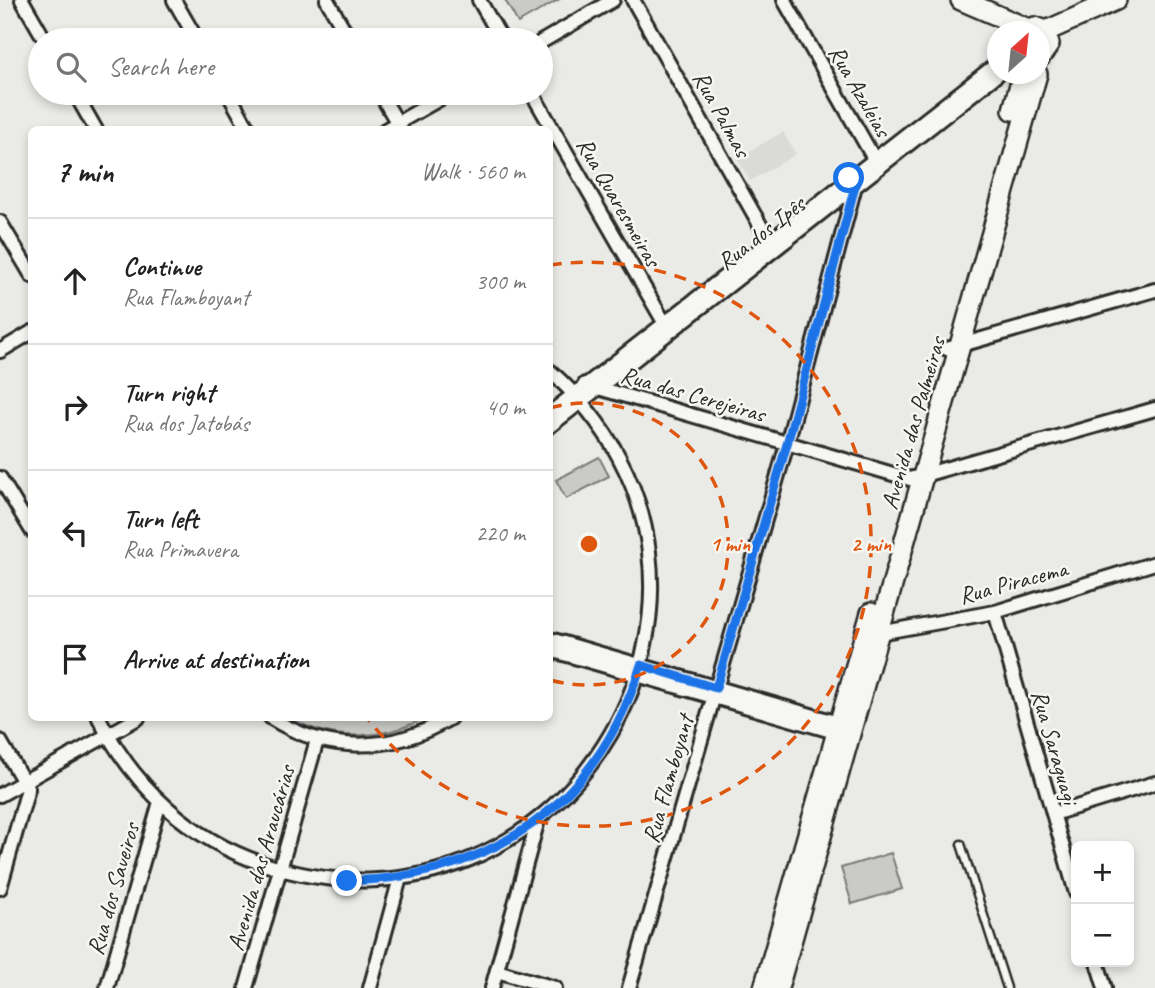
<!DOCTYPE html>
<html lang="en">
<head>
<meta charset="utf-8">
<style>
	:root { --surface:#fff; --page:#f2f2f2; --text:#222; --muted:#767676; --line:#e0e0e0 }
	body { margin:0; font-family:Caveat,sans-serif; background:var(--page); color:var(--text) }
	.controls { position:absolute; right:21px; bottom:21px; display:grid; overflow:hidden; border-radius:10px; box-shadow:0 4px 10px #0003 }
	.controls button { width:63px; height:63px; display:grid; place-items:center; padding:0; border:0; border-bottom:2px solid var(--line); background:var(--surface); color:var(--text); font:35px sans-serif }
	.compass { position:absolute; left:987px; top:21px; width:63px; height:63px; border-radius:50%; background:var(--surface); box-shadow:0 4px 10px #0003; rotate:27deg }
	.stop { position:absolute; width:21px; height:21px; margin:-16px; border:5px solid #1a73e8; border-radius:50%; background:#fff }
	.stop.end { background:#1a73e8; border-color:#fff; box-shadow:0 2px 7px #0008 }
	.list { margin:0; padding:0; list-style:none }
	h2 { display:flex; justify-content:space-between; align-items:center; height:91px; margin:0; padding:0 28px; font-size:30px }
	h2 small { font-size:23px; font-weight:400; color:var(--muted) }
	.list li { display:grid; grid-template-columns:46px 1fr auto; gap:21px; align-items:center; box-sizing:border-box; height:126px; padding:0 28px; border-top:2px solid var(--line) }
	.list b { display:block; font-size:26px; white-space:nowrap }
	.list p { margin:0; font-size:23px; white-space:nowrap; color:var(--muted) }
	.list em { font-size:23px; font-style:normal; color:var(--muted) }
	.icon { flex:none; width:38px; height:38px; fill:none; stroke:currentColor; stroke-width:2; stroke-linecap:round; stroke-linejoin:round }
	.map { position:relative; flex:none; width:1155px; height:988px; overflow:hidden }
	.search { position:absolute; background:var(--surface); box-shadow:0 4px 10px #0003; left:28px; top:28px; width:525px; height:77px; display:flex; align-items:center; gap:18px; box-sizing:border-box; padding:0 24px; border-radius:38px; color:var(--muted); font-size:26px }
	.panel { position:absolute; background:var(--surface); box-shadow:0 4px 10px #0003; left:28px; top:126px; width:525px; height:595px; border-radius:10px }
	.map>svg:first-child { display:block }
</style>
</head>
<body>
<div class="map">
<svg width="1155" height="988" viewBox="0 0 1155 988">
	<rect width="100%" height="100%" fill="#eaeae6"/>
	<filter id="ink" filterUnits="userSpaceOnUse"><feTurbulence type="fractalNoise" baseFrequency=".0143" numOctaves="2"/><feDisplacementMap in="SourceGraphic" scale="14" xChannelSelector="R" yChannelSelector="G"/><feConvolveMatrix kernelMatrix="1 2 1 2 8 2 1 2 1" color-interpolation-filters="sRGB"/></filter>
	<g filter="url(#ink)">
		<path fill="#dadad6" d="M783,132l13,22 -46,27 -13,-23z"/>
		<path fill="#cacac7" stroke="#7a7a79" stroke-width="2" d="M505,0h53l-40,23z
			M599,457l10,19 -43,23 -10,-19z
			M291,718h134c-42,22 -93,24 -134,0z
			M891,853l11,36 -50,15 -11,-36z"/>
		<g fill="none" stroke-linecap="round" stroke-linejoin="round">
			<defs>
				<path id="lane" d="M961,844l46,144"/>
				<path id="street" d="M22,0l23,40
					M174,0l23,40
					M327,0l23,40
					M479,0l23,40
					M633,0l139,246
					M784,0l93,164
					M541,42l72,-42
					M75,93l21,37
					M228,93l21,37
					M380,93l21,36
					M532,93l136,236
					M385,130l65,-37
					M0,222l32,54
					M947,349l208,-59
					M0,351l32,-19
					M585,384l325,95 245,-70
					M550,413l448,-350
					M550,426l448,-352
					M0,478l32,53
					M995,612l81,281
					M879,633l116,-21 160,-49
					M550,639l295,86
					M550,650l292,84
					M99,718c34,68 92,122 165,146 304,100 525,-282 286,-493
					M271,718c57,36 121,35 179,0
					M0,741l28,48 -28,99
					M0,795l138,-77
					M1053,814l102,-31
					M1097,962l8,26
					M497,971l58,17
					M107,988l53,-186
					M246,988l71,-248
					M370,988l30,-110
					M492,988l46,-168
					M629,988l158,-544 68,-258 -6,-8"/>
				<path id="secondary" d="M961,0l65,28
					M1035,27l8,3 6,14 -9,13
					M1044,32l72,-32
					M1013,110l10,-36
					M764,988l107,-375
					M778,988l259,-914"/>
			</defs>
			<use href="#lane" stroke="#2b2b2b" stroke-width="11"/>
			<use href="#street" stroke="#2b2b2b" stroke-width="18"/>
			<use href="#secondary" stroke="#2b2b2b" stroke-width="24"/>
			<use href="#lane" stroke="#f6f6f2" stroke-width="6"/>
			<use href="#street" stroke="#f6f6f2" stroke-width="12"/>
			<use href="#secondary" stroke="#f6f6f2" stroke-width="19"/>
		</g>
	</g>
	<g fill="none" stroke-linecap="round" stroke-linejoin="round" filter="url(#ink)">
		<path stroke="#1a73e8" stroke-width="9" d="M347,881c144,-3 250,-76 294,-216l75,23 71,-244 68,-258 -6,-8"/>
	</g>
	<g fill="none" stroke="#df570e" stroke-width="3.5" stroke-dasharray="12 9">
		<path d="M550 408A141 141 0 1 1 550 680"/>
		<path d="M550 265A282 282 0 1 1 367 718"/>
	</g>
	<g text-anchor="middle" stroke-width="5" stroke-linejoin="round" paint-order="stroke">
		<g font-size="24" fill="#2b2b2b" stroke="#f6f6f2">
			<text transform="translate(860 91) rotate(60)" y="8">Rua Azaleias</text>
			<text transform="translate(722 114) rotate(61)" y="8">Rua Palmas</text>
			<text transform="translate(619 202) rotate(60)" y="8">Rua Quaresmeiras</text>
			<text transform="translate(761 233) rotate(-38)" y="8">Rua dos Ipês</text>
			<text transform="translate(693 394) rotate(16)" y="8">Rua das Cerejeiras</text>
			<text transform="translate(913 423) rotate(-74)" y="8">Avenida das Palmeiras</text>
			<text transform="translate(1013 582) rotate(-15)" y="8">Rua Piracema</text>
			<text transform="translate(1055 747) rotate(74)" y="8">Rua Saraguagi</text>
			<text transform="translate(668 779) rotate(-74)" y="8">Rua Flamboyant</text>
			<text transform="translate(261 858) rotate(-74)" y="8">Avenida das Araucárias</text>
			<text transform="translate(113 889) rotate(-74)" y="8">Rua dos Saveiros</text>
		</g>
	</g>
	<circle cx="589" cy="544" r="10" fill="#df570e" stroke="#f6f6f2" stroke-width="3.5"/>
	<g font-size="21" text-anchor="middle" font-weight="bold" fill="#df570e" stroke="#f6f6f2" stroke-width="5" stroke-linejoin="round" paint-order="stroke">
		<text x="730" y="551">1 min</text>
		<text x="871" y="551">2 min</text>
	</g>
</svg>
<div class="controls">
<button>+</button>
<button>−</button>
</div>
<svg class="compass" viewBox="-18 -18 36 36"><path d="M0-13l5 13h-10z" fill="#e53935"/><path d="M0 13l5-13h-10z" fill="#767676"/></svg>
<div class="stop" style="left:849px;top:178px"></div>
<div class="stop end" style="left:347px;top:881px"></div>
<div class="search"><svg class="icon" aria-label="search" viewBox="0 0 24 24"><circle cx="10" cy="10" r="6"/><path d="M15 15l6 6"/></svg>Search here</div>
<section class="panel">
<h2>7 min<small>Walk · 560 m</small></h2>
<ul class="list">
<li><svg class="icon" aria-label="ahead" viewBox="0 0 24 24"><path d="M12 20V5M6 11l6-6 6 6"/></svg><div><b>Continue</b><p>Rua Flamboyant</p></div><em>300 m</em></li>
<li><svg class="icon" aria-label="right" viewBox="0 0 24 24"><path d="M7 20v-9h11M14 6l5 5-5 5"/></svg><div><b>Turn right</b><p>Rua dos Jatobás</p></div><em>40 m</em></li>
<li><svg class="icon" aria-label="left" viewBox="0 0 24 24"><path d="M17 20v-9H6M10 6l-5 5 5 5"/></svg><div><b>Turn left</b><p>Rua Primavera</p></div><em>220 m</em></li>
<li><svg class="icon" aria-label="arrive" viewBox="0 0 24 24"><path d="M6 21V4h12l-3 4 3 4H6"/></svg><div><b>Arrive at destination</b></div></li>
</ul>
</section>
</div>
</body>
</html>
